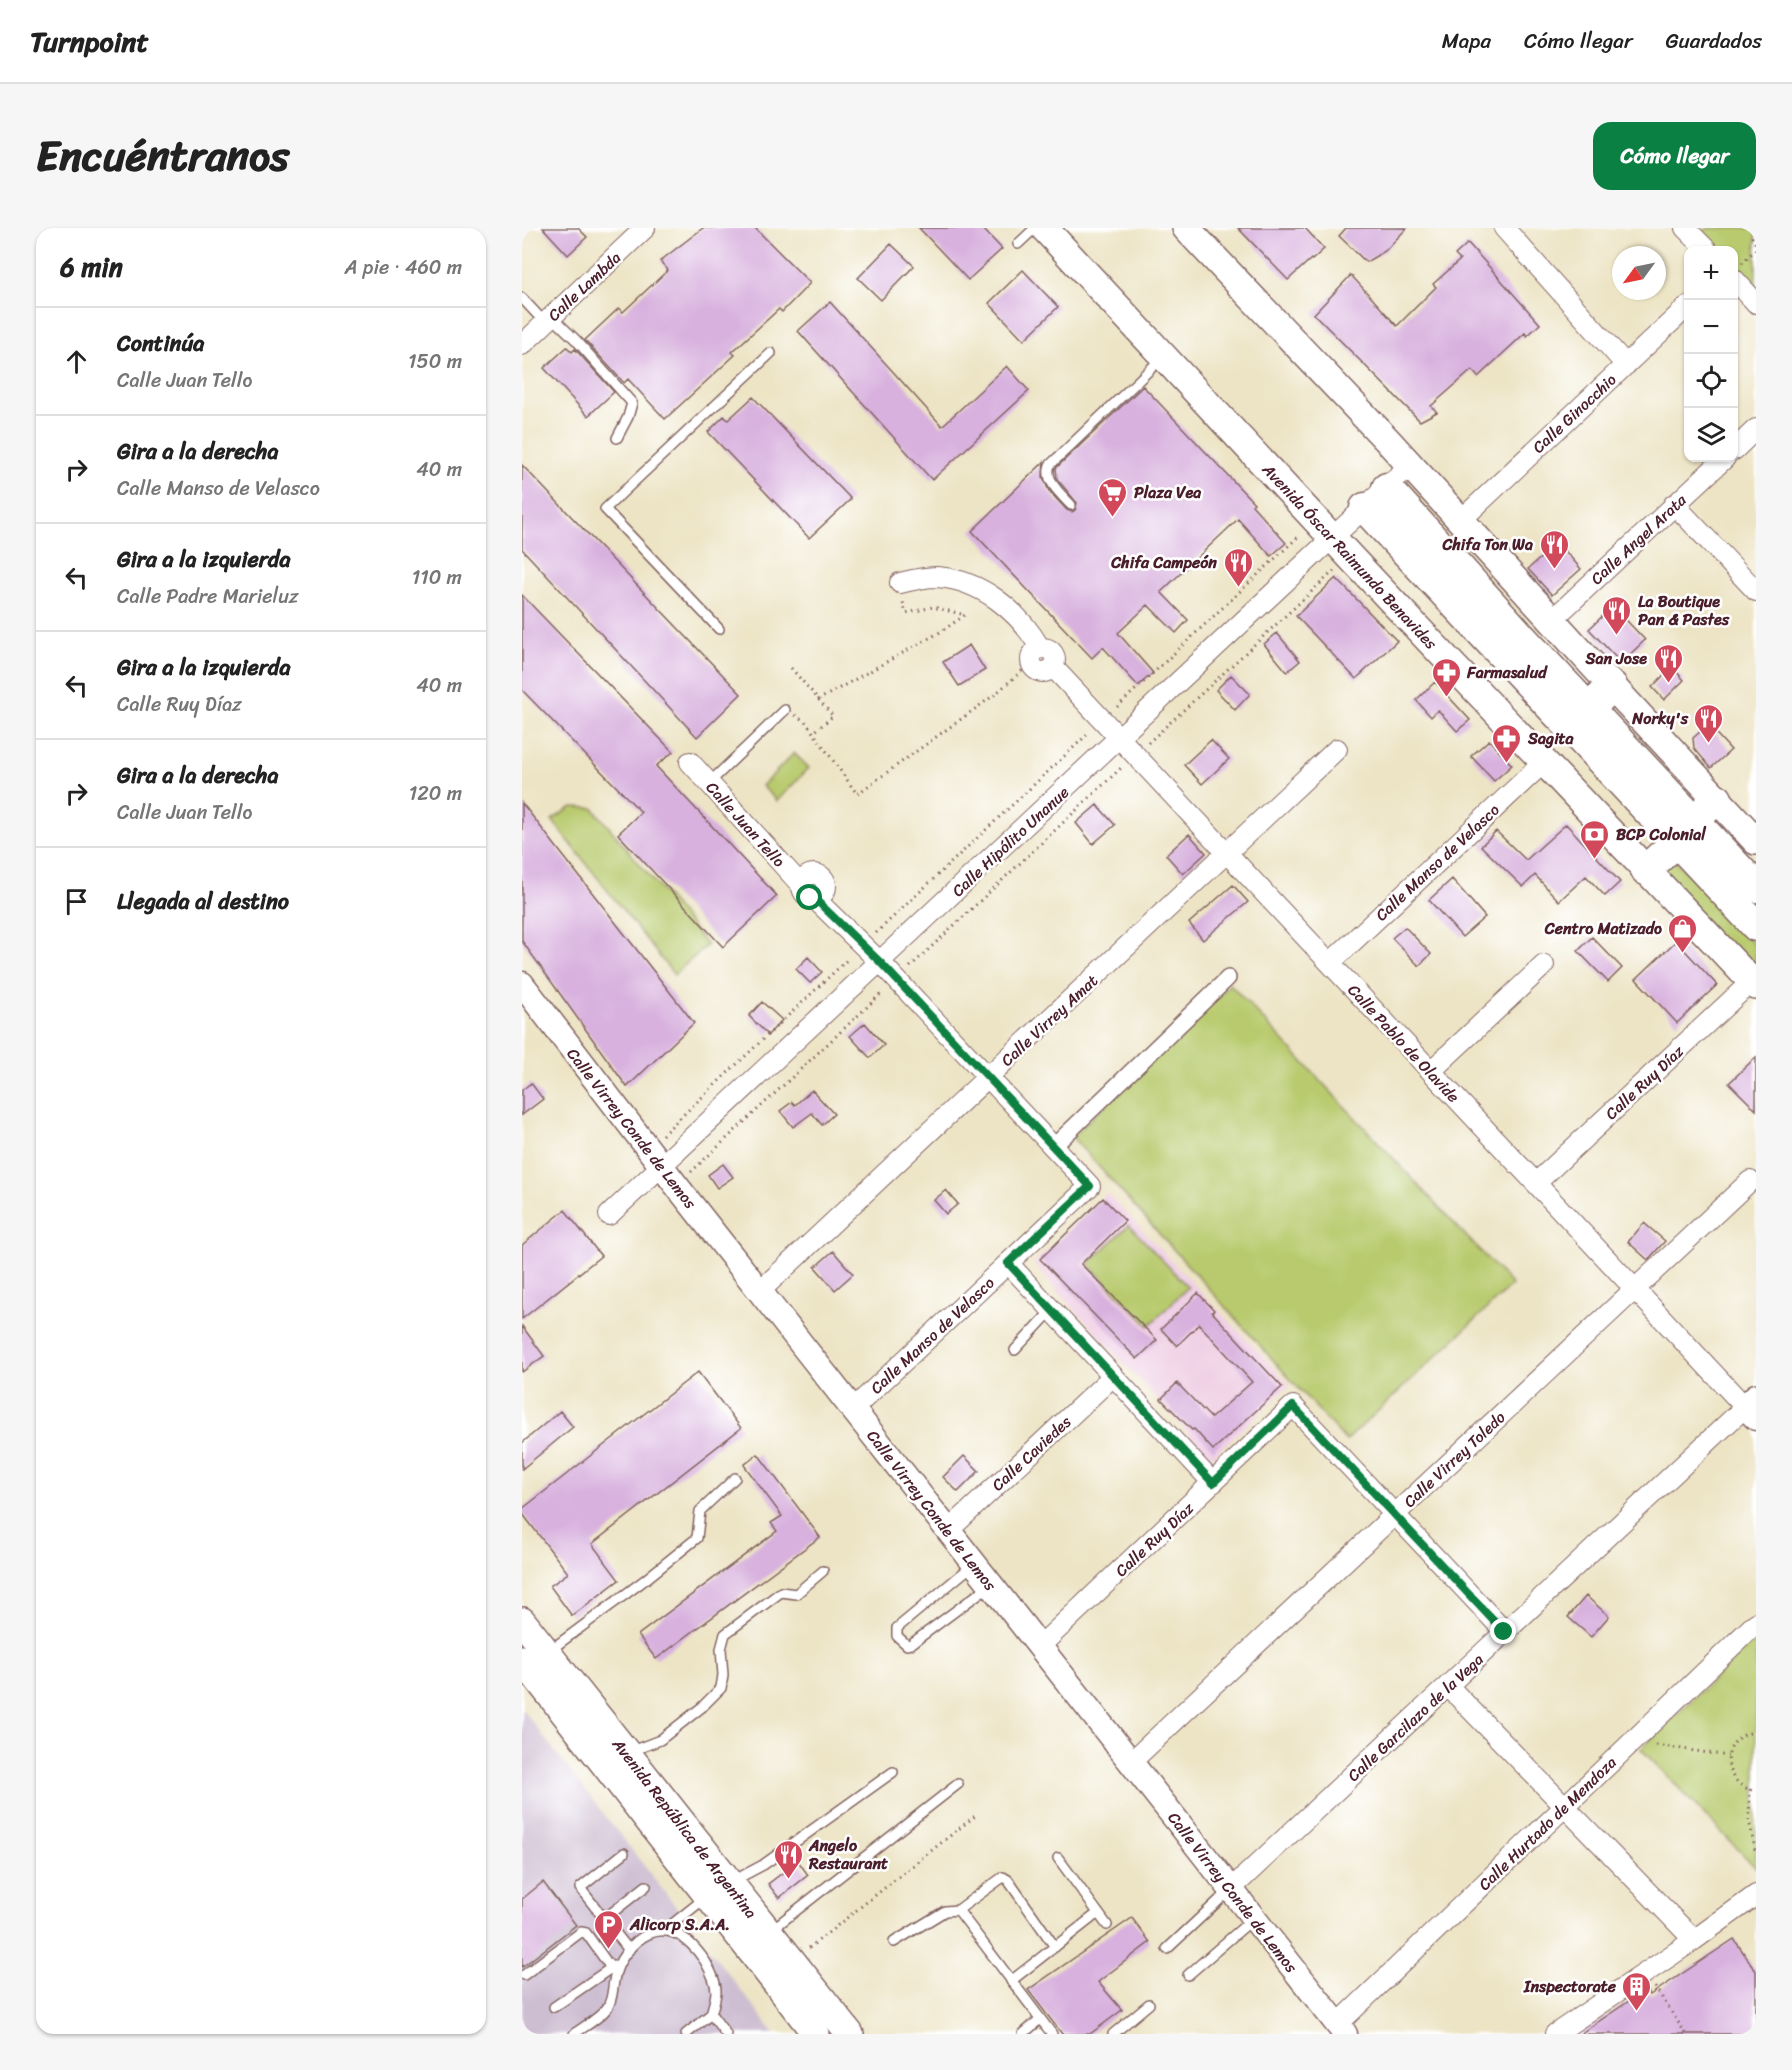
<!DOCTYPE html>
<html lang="es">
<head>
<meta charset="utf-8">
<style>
	:root { --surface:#fff; --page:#f6f6f6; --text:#222; --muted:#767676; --line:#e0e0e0; --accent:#0b8043 }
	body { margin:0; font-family:Sriracha,sans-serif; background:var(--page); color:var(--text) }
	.controls { position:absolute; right:18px; top:18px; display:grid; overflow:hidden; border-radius:12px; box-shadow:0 2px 4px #0004 }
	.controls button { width:54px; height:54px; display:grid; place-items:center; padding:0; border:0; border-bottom:2px solid var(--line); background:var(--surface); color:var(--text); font:30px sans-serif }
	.compass { position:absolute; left:1090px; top:18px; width:54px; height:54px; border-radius:50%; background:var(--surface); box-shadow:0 2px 4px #0004; rotate:237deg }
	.stop { position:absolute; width:18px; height:18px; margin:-14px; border:4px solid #0b8043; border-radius:50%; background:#fff }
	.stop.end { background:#0b8043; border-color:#fff; box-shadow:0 2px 6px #0008 }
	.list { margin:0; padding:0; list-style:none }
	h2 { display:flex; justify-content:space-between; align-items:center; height:78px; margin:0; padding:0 24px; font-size:26px }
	h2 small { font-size:20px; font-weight:400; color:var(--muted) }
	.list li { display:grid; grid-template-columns:39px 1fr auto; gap:18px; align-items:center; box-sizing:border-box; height:108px; padding:0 24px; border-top:2px solid var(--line) }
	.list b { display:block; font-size:22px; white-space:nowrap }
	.list p { margin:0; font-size:20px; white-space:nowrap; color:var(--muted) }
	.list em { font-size:20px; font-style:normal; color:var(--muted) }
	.icon { flex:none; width:33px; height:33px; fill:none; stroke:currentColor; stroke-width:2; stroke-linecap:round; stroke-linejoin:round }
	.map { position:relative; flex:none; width:1234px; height:1806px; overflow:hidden; border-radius:18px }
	header { display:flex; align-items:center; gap:36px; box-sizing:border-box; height:84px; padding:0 30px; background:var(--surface); border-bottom:2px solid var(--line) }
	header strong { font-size:28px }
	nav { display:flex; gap:33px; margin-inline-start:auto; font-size:21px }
	.intro { display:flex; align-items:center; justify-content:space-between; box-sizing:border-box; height:144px; padding:0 36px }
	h1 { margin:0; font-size:42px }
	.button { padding:15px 27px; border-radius:18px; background:var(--accent); color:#fff; font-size:21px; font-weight:700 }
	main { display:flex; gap:36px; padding:0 36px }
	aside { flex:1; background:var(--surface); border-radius:18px; box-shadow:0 2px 4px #0004 }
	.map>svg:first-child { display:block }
</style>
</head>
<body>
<header>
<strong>Turnpoint</strong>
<nav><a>Mapa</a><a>Cómo llegar</a><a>Guardados</a></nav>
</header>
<div class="intro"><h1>Encuéntranos</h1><a class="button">Cómo llegar</a></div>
<main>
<aside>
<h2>6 min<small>A pie · 460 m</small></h2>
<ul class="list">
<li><svg class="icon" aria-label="ahead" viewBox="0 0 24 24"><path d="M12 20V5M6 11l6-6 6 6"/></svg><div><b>Continúa</b><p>Calle Juan Tello</p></div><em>150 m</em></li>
<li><svg class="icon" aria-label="right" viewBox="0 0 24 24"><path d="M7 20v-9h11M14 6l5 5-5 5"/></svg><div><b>Gira a la derecha</b><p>Calle Manso de Velasco</p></div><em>40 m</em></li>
<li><svg class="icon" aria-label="left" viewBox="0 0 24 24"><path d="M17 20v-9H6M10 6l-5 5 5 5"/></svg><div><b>Gira a la izquierda</b><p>Calle Padre Marieluz</p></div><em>110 m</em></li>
<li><svg class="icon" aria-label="left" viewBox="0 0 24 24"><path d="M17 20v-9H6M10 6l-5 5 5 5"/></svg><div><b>Gira a la izquierda</b><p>Calle Ruy Díaz</p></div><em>40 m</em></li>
<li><svg class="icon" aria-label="right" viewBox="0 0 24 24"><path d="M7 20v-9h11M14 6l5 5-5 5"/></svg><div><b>Gira a la derecha</b><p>Calle Juan Tello</p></div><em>120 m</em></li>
<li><svg class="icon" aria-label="arrive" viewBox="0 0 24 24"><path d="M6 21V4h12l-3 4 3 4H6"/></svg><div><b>Llegada al destino</b></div></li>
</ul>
</aside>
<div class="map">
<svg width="1234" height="1806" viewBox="0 0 1234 1806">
	<rect width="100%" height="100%" fill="#fff"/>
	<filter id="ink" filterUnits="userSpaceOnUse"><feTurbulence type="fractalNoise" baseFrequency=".0167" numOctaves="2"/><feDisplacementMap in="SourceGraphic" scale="12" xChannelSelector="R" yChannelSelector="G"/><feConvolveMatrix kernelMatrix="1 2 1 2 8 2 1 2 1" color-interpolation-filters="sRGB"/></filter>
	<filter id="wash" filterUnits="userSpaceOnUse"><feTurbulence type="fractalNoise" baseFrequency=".008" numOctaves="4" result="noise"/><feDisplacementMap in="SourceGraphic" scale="24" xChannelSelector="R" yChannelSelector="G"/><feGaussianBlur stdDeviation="1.35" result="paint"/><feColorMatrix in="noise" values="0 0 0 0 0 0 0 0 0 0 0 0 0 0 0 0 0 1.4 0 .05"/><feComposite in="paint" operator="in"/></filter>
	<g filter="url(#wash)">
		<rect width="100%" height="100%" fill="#ede4c5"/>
		<path fill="#f0d0e5" d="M585,965l183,192 -79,73 -178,-194z"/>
		<path fill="#cebed2" d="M0,1481l253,325h-253z"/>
		<path fill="#b8ca6d" stroke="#81744c" stroke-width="1.5" d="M1186,0h48v67l-22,-23v-22h-21l-16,-15z
			M272,525l15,15 -32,33 -15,-15z
			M50,579l21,1 114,137 -33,30 -122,-155z
			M1150,632l10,7 74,79v32l-93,-98v-13z
			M708,756l282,301 -166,156 -274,-304z
			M607,997l59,62 -39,39 -61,-62z
			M1231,1413l3,4v223l-115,-119z"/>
		<g id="blocks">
			<path fill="#d8b1de" d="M21,0h35l9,9 -19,18z
				M181,0h52l55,55 -28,29 -3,-3 -47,43 3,3 -70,64 -37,-40 -4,4 -39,-43 34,-32 4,4 45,-42 -8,-9z
				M397,0h63l20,21 -34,31z
				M716,0h67l19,21 -12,11 -1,-1 -23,21z
				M824,0h61l-22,23 -19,11 -27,-26z
				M946,15l72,81 -13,12 -2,-3 -47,44 -6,-7 -41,36 6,6 -17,9 -106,-107 37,-39 46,51 39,-39 -3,-3 27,-24 -5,-5z
				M369,16l23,22 -33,34 -23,-22z
				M501,42l35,37 -34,33 -35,-37z
				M308,74l112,124 65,-60 22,25 -97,89 -134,-149z
				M45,119l5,5 3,-3 39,43 -26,24 -44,-48z
				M621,158l111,117 -2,2 34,38 -15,13 -33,-37 -77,73 27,28 -12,13 -28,-28 -30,28 35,40 -15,13 -35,-39 -11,11 -120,-127 72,-69 -1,15 6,14 18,19 5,2 3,-2 2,-7 -20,-24 -1,-11z
				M231,169l98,102 -42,39 -101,-106 16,-16 4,4z
				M0,237l219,229 -44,43 -175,-188z
				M1036,315l23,26 -29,26 -24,-26z
				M814,350l61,63 -41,38 -60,-63z
				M0,367l151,157 -17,14 121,130 -54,51 -105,-113 23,-22 -119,-122z
				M1091,378l32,34 -24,23 -32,-34z
				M755,405l23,28 -13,11 -23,-28z
				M447,417l16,25 -26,16 -16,-24z
				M1150,439l12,13 -20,20 -12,-13z
				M709,447l19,19 -15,16 -19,-20z
				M913,454l35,38 -13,11 -19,-21 -7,7 -15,-17z
				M1186,497l23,25 -20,18 -17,-20 -1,-10z
				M689,512l18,19 -27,25 -18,-19z
				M967,512l23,25 -18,16 -23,-25z
				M0,575l172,220 -67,64 -105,-146z
				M575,577l18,20 -22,19 -17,-21z
				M1044,596l54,58 -15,14 -19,-20 -27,25 -24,-26 -12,12 -42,-41 15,-15 30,29z
				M667,606l17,19 -23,21 -17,-19z
				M930,651l33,38 -23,20 -33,-37z
				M711,657l15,17 -45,38 -14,-17z
				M883,699l26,27 -12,12 -27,-28z
				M1070,709l30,31 -14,14 -30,-31z
				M1154,713l41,44 -40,38 -41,-44z
				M286,729l14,15 -12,11 -14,-14z
				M240,774l20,18 -14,15 -19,-19z
				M343,795l19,22 -14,13 -20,-22z
				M1234,829v53l-27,-27z
				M9,855l12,16 -21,16v-25z
				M290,862l22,24 -12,11 -10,-12 -19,14 -13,-16 12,-9 3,3z
				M201,936l10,13 -16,11 -9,-13z
				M424,962l12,14 -12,10 -12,-14z
				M581,970l22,23 -44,43 76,76 -20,19 -97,-100z
				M43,982l36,46 -79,63v-74z
				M1122,995l21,18 -17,19 -20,-18z
				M311,1023l20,23 -18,16 -20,-23z
				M676,1065l16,17 -2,2 70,75 -69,63 -19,-21 -2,1 -31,-31 16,-16 34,35 41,-36 -53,-58 -22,22 -16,-17z
				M0,1098l22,30 -22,16z
				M176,1144l43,56 -149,116 27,36 -47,36 -22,-30 18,-13 -46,-60v-4z
				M38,1183l13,16 -51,42v-26z
				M236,1226l62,83 -164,122 -18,-24 139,-104 -6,-8 11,-7 -38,-51z
				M442,1228l15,15 -21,21 -15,-15z
				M1064,1368l23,20 -18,21 -23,-20z
				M276,1633l10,14 -29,23 -11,-14z
				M21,1654l33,43 -54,42v-68z
				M610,1690l18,24 -52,40 24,28 -32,24h-28l-34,-44z
				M1212,1711l22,32v63h-176l67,-45 3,6z"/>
		</g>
	</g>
	<g filter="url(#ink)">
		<use href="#blocks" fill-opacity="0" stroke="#836461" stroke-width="1.5"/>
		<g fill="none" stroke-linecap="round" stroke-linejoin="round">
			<defs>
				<path id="service" d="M496,16l17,-16
					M0,70l23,25
					M30,89l24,23 56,63 -4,14 -11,21
					M549,277c-10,-11 -27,-24 -21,-40l112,-107
					M197,401l-114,-120 166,-156
					M187,555l76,-73
					M493,1122l37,-40
					M452,1336l-77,64v8l10,9 4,-1 78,-58
					M27,1423l97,-72 51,-41 3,-27 35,-33
					M107,1524l31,-12 42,-33 19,-19 2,-13 -2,-26 4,-15 56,-42 15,2 27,-23
					M102,1625l-44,35 49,62
					M536,1630l49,67
					M209,1654l32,-17 130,-93
					M436,1682l94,124
					M82,1691l42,-33
					M143,1702l40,-32
					M248,1703l188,-147
					M372,1714l51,-31 13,-1 45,-33 5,3 47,67
					M645,1721l64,-60
					M2,1747l57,-43 5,1 25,35
					M666,1747l66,-57
					M489,1753l87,-68
					M32,1779l60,-41
					M52,1806c11,-8 26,-16 33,-26 6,-9 5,-17 7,-27 2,-15 11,-29 22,-39 28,-24 52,-6 69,19 5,9 11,20 11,30 0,7 -3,16 -5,23l15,20
					M164,1806l25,-20
					M501,1806l17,-15
					M591,1806l36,-30"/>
				<path id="pedestrian" d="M531,919l175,-169"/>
				<path id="minor" d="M982,0l122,137
					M1163,0l22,22
					M1212,51l22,24
					M0,117l123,-117
					M1212,222l22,-21
					M1152,276l82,87
					M938,293l228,-215
					M378,355c12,-3 24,-6 37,-6 44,3 82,34 103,71
					M1029,393l174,-163
					M509 432a12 12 0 1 1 24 0a12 12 0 1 1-24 0Z
					M531,439l692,740 -514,482
					M168,534l111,123
					M280 658a12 12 0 1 1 24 0a12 12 0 1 1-24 0Z
					M292,670l66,64 210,224 -237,223
					M808,735l214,-201
					M909,843l113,-106
					M1014,955l215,-201
					M87,987l801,-750
					M486,1035l205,220
					M238,1063l577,-542
					M427,1302l164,-154
					M518,1418l253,-240 212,226
					M926,1458l246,254
					M609,1534l619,-581
					M816,1796l418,-401
					M1033,1806l139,-94 62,-45"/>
				<path id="tertiary" d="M0,756l154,201 669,849
					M1234,1168l-11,11 11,11"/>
				<path id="secondary" d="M522,0l310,333 402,425
					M664,0l203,214 223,244 144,155
					M0,1393l328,413
					M0,1431l294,375"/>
				<path id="primary" d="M865,260l138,153 231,246
					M843,280l391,418
					M1067,481l23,-23
					M1171,593l24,-22
					M1124,642l31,-29"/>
			</defs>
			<use href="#service" stroke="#836461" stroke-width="12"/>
			<use href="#pedestrian" stroke="#836461" stroke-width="18"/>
			<use href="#minor" stroke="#836461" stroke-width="22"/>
			<use href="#tertiary" stroke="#836461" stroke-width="27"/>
			<use href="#secondary" stroke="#836461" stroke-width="30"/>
			<use href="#primary" stroke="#836461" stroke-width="33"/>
			<path stroke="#836461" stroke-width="3" stroke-dasharray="1.5 4.5" stroke-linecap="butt" d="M1234,4l-4,5 4,8
				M1220,35l14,-14
				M269,440l42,48 -19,16
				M296,472l124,-69 23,-16 -32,-8 -27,6 -4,-14
				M595,479l183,-172
				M273,487l10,6 52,73 136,-98 38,-33
				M626,515l187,-173
				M354,705l214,-201
				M388,739l211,-199
				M140,907l187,-177
				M169,944l192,-180
				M1234,1504c-37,3 -37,53 0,59
				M1134,1517l72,11
				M1228,1561l-1,31 7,34
				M287,1720l166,-132
				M1133,1759l31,47"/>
			<use href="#service" stroke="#fff" stroke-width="9"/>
			<use href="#pedestrian" stroke="#fff" stroke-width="15"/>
			<use href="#minor" stroke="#fff" stroke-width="20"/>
			<use href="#tertiary" stroke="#fff" stroke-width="24"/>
			<use href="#secondary" stroke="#fff" stroke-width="27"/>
			<use href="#primary" stroke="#fff" stroke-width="30"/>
		</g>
	</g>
	<g fill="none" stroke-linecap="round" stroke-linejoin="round" filter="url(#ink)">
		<path stroke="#0b8043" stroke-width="8" d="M288,670h4l66,64 210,224 -82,77 205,220 80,-77 211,226"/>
	</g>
	<defs>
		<symbol id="supermarket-pin" viewBox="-11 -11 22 30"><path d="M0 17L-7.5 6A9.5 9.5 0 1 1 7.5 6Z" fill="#d1495b" stroke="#fff"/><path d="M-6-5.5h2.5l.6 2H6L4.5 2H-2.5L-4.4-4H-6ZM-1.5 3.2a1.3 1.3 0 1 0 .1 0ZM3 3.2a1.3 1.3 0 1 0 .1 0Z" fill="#fff"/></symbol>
		<symbol id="restaurant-pin" viewBox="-11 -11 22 30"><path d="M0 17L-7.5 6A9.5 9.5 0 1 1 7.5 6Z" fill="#d1495b" stroke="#fff"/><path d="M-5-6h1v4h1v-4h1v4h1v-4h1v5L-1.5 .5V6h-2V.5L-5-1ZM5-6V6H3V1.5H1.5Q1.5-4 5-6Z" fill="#fff"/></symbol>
		<symbol id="pharmacy-pin" viewBox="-11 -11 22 30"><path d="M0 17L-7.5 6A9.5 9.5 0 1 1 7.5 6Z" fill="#d1495b" stroke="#fff"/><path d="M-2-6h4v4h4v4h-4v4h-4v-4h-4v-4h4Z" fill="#fff"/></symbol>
		<symbol id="bank-pin" viewBox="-11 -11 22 30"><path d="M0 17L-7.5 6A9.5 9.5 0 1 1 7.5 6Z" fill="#d1495b" stroke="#fff"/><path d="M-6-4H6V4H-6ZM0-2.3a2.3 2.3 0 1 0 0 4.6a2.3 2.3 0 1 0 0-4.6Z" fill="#fff"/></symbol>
		<symbol id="shop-pin" viewBox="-11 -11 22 30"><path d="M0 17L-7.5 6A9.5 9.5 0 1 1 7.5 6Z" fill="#d1495b" stroke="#fff"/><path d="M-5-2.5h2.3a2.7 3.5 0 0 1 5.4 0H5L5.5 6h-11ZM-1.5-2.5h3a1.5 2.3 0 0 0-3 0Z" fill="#fff"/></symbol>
		<symbol id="parking-pin" viewBox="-11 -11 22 30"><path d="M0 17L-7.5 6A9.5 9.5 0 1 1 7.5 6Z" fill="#d1495b" stroke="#fff"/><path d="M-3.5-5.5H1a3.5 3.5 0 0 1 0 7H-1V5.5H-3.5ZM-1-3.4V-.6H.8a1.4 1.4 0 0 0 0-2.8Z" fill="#fff"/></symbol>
		<symbol id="building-pin" viewBox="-11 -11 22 30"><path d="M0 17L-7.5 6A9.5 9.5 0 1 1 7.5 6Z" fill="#d1495b" stroke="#fff"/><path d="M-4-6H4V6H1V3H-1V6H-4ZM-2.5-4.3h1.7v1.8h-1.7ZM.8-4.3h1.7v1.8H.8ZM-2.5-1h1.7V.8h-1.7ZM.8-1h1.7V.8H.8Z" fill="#fff"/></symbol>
	</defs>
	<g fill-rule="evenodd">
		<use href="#supermarket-pin" x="574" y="248" width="33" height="45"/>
		<use href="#restaurant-pin" x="1016" y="300" width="33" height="45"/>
		<use href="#restaurant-pin" x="700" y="318" width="33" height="45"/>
		<use href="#restaurant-pin" x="1078" y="366" width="33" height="45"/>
		<use href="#restaurant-pin" x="1130" y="414" width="33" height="45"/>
		<use href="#pharmacy-pin" x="908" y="428" width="33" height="45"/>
		<use href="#restaurant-pin" x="1170" y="474" width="33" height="45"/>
		<use href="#pharmacy-pin" x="968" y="494" width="33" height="45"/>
		<use href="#bank-pin" x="1056" y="590" width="33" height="45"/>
		<use href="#shop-pin" x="1144" y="684" width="33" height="45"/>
		<use href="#restaurant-pin" x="250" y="1610" width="33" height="45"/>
		<use href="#parking-pin" x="70" y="1680" width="33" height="45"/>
		<use href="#building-pin" x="1098" y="1742" width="33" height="45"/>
	</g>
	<g text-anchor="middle" stroke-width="5" stroke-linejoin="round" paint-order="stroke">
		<g font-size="16" fill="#4a1f2b" stroke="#fff">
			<text transform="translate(62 58) rotate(-43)" y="6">Calle Lambda</text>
			<text transform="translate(1052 185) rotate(-43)" y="6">Calle Ginocchio</text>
			<text transform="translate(1116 311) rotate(-43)" y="6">Calle Angel Arata</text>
			<text transform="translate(828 328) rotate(47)" y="6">Avenida Óscar Raimundo Benavides</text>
			<text transform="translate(224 596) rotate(48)" y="6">Calle Juan Tello</text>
			<text transform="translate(488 613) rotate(-43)" y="6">Calle Hipólito Unanue</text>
			<text transform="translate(915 634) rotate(-43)" y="6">Calle Manso de Velasco</text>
			<text transform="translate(527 792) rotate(-43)" y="6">Calle Virrey Amat</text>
			<text transform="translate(882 815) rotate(47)" y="6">Calle Pablo de Olavide</text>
			<text transform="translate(1122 854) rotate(-43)" y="6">Calle Ruy Díaz</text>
			<text transform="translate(110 900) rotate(52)" y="6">Calle Virrey Conde de Lemos</text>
			<text transform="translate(410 1107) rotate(-43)" y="6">Calle Manso de Velasco</text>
			<text transform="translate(509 1225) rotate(-43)" y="6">Calle Caviedes</text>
			<text transform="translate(932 1231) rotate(-43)" y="6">Calle Virrey Toledo</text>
			<text transform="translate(410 1282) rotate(52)" y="6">Calle Virrey Conde de Lemos</text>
			<text transform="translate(632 1311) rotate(-43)" y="6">Calle Ruy Díaz</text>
			<text transform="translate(893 1489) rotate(-43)" y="6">Calle Garcilazo de la Vega</text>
			<text transform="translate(1025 1595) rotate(-44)" y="6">Calle Hurtado de Mendoza</text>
			<text transform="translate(163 1600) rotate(52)" y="6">Avenida República de Argentina</text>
			<text transform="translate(711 1664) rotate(52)" y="6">Calle Virrey Conde de Lemos</text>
		</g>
		<g font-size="16" font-weight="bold" fill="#4a1f2b" stroke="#fff" text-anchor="start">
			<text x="612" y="270">Plaza Vea</text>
			<text x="1011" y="322" text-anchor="end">Chifa Ton Wa</text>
			<text x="695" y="340" text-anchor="end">Chifa Campeón</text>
			<text x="1116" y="379">La Boutique<tspan x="1116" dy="18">Pan &amp; Pastes</tspan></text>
			<text x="1125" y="436" text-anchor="end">San Jose</text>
			<text x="945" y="450">Farmasalud</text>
			<text x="1166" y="496" text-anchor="end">Norky's</text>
			<text x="1006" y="516">Sagita</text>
			<text x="1094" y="612">BCP Colonial</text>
			<text x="1140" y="706" text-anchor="end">Centro Matizado</text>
			<text x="287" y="1623">Angelo<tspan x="287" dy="18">Restaurant</tspan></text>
			<text x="108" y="1702">Alicorp S.A.A.</text>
			<text x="1094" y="1764" text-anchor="end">Inspectorate</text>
		</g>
	</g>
</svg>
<div class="controls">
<button>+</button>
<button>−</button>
<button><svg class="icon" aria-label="locate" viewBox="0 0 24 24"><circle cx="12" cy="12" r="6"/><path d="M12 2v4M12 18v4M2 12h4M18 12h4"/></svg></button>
<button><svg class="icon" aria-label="layers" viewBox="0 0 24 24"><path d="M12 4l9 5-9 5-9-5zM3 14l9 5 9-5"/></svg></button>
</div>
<svg class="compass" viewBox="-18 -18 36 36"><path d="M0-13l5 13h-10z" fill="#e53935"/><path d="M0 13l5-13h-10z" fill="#767676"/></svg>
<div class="stop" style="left:288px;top:670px"></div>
<div class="stop end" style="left:982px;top:1404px"></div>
</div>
</main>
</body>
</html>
